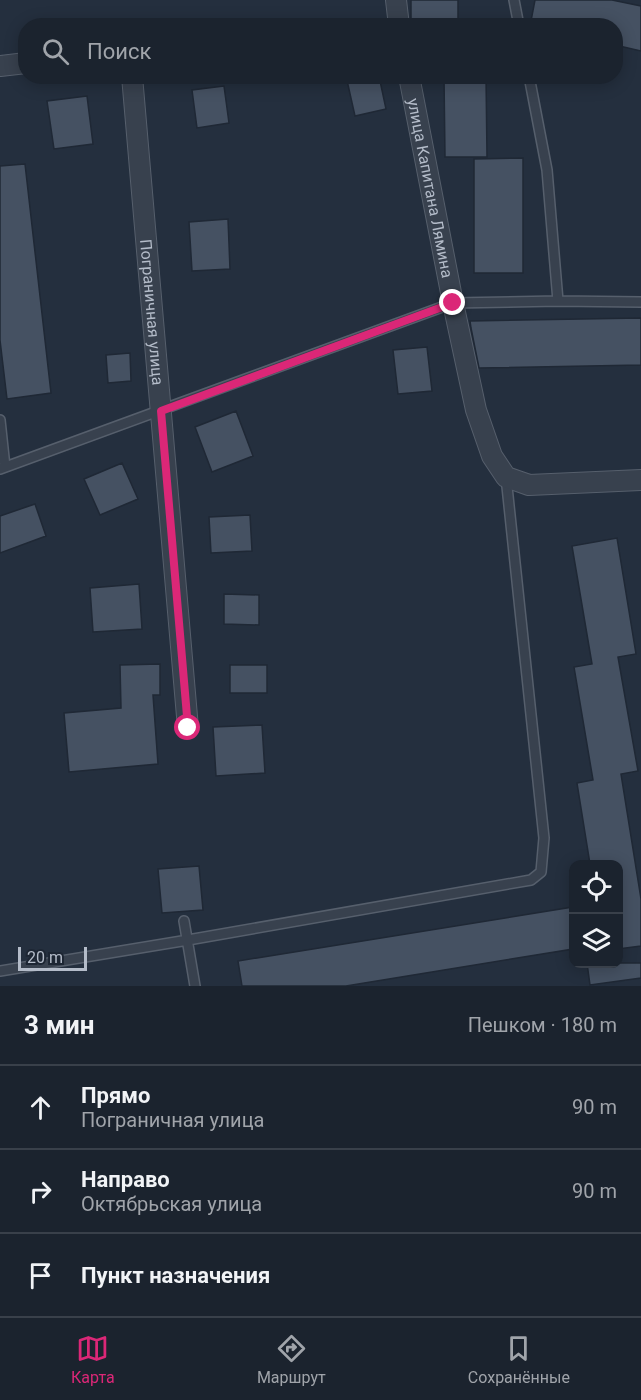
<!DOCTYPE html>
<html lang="ru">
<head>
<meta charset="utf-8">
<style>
	:root { --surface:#1b232e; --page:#242b36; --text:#f1f3f6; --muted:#a0a4aa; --line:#39404a; --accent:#db2777 }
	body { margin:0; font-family:Roboto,sans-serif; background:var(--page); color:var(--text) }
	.controls { position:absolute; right:18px; bottom:18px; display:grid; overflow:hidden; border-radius:12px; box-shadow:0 3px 15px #0003 }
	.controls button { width:54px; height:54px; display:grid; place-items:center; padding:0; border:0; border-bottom:2px solid var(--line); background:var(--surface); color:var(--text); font:30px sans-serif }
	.scale { position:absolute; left:18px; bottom:15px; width:69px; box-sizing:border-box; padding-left:6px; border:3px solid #b4bcc9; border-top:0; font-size:16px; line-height:21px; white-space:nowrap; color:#b4bcc9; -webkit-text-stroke:4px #1d2633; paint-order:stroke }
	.stop { position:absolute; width:18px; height:18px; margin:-14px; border:4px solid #db2777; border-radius:50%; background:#fff }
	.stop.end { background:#db2777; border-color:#fff; box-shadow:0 2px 6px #0008 }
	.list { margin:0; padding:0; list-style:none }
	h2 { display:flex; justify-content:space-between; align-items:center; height:78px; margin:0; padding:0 24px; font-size:26px }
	h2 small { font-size:20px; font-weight:400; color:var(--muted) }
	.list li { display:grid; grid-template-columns:39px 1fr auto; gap:18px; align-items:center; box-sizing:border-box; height:84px; padding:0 24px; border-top:2px solid var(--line) }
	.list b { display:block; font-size:22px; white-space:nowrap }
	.list p { margin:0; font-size:20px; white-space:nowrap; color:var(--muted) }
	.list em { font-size:20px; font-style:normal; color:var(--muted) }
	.icon { flex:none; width:33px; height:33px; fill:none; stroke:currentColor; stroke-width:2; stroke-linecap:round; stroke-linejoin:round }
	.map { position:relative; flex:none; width:641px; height:986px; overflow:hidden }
	.search { position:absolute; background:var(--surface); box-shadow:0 3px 15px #0003; left:18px; right:18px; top:18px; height:66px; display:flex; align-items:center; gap:15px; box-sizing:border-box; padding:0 21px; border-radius:24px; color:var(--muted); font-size:22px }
	.sheet { height:330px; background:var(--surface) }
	nav { display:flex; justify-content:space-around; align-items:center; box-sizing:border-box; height:84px; border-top:2px solid var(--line); background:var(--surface); font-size:16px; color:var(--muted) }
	nav a { display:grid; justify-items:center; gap:3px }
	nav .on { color:var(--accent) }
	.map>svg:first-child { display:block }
</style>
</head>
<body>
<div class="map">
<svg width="641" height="986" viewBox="0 0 641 986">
	<rect width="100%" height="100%" fill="#242f3e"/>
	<path fill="#455162" stroke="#1f2835" stroke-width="1.5" d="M411,0h47v26h-47z
		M535,0h77l29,6v45l-26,-6v-19h-85z
		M346,76h33l7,33 -31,7z
		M444,76h42l1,81h-42z
		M224,86l5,37 -32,5 -5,-38z
		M87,96l6,48 -39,5 -7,-48z
		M523,158v115h-49v-114z
		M25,164l26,229 -44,6 -7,-59v-174z
		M228,219l2,50 -38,2 -3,-49z
		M641,318v47l-162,3 -8,-40 -1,-7z
		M427,347l5,44 -34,3 -5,-44z
		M130,353l1,28 -23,2 -2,-28z
		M236,411l17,45 -41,16 -17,-45z
		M122,463l16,36 -38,16 -16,-36z
		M35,504l11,32 -46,17v-37z
		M250,515l2,36 -41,2 -2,-36z
		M617,538l19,116 -18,3 20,114 -17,3 20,125v47l-23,3v-85h-28l-13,-81 16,-3 -19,-113 18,-3 -20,-118z
		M139,584l3,45 -49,3 -3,-44z
		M224,594l35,1v30l-35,-1z
		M160,664v31h-7l5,69 -89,8 -5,-59 57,-5 -1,-43z
		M230,665h37v28h-37z
		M262,725l3,48 -49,3 -3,-49z
		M199,866l4,44 -41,3 -4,-44z
		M573,907v42l-227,37h-104l-4,-25z
		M587,963h54v15l-51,7z"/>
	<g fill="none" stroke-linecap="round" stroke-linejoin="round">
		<defs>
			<path id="lane" d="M514,0l5,26
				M529,76l18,94 11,131
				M0,420l5,47
				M0,469l453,-166 105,-2 83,1
				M184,921l11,65
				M0,971l188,-31 343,-60 10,-8 3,-34 -38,-361"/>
			<g id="street">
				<path d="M396,0l3,26"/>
				<path d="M0,66l26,-3"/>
				<path id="s1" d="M132,76l56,652"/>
				<path id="s2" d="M409,76l44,227 23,107 16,46 14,21 23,8 112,-5"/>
			</g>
		</defs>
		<use href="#lane" stroke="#565f6c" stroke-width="12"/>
		<use href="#street" stroke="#565f6c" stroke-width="22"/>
		<use href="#lane" stroke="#38414e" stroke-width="9"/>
		<use href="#street" stroke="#38414e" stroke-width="20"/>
	</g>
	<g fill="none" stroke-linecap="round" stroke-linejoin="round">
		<path stroke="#db2777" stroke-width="8" d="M188,728l-27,-317 292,-108"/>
	</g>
	<g text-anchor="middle" stroke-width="5" stroke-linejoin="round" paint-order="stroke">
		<g font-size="16" fill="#b4bcc9" stroke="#1d2633">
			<text dy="6" stroke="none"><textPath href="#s2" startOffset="114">улица Капитана Лямина</textPath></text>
			<text dy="6" stroke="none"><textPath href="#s1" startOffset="237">Пограничная улица</textPath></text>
		</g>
	</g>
</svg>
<div class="controls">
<button><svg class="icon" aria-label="locate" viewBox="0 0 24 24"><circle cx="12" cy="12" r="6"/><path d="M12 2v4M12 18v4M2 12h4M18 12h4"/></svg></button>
<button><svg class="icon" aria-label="layers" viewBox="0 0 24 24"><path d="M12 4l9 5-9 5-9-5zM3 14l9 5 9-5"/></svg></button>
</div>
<div class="scale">20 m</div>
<div class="stop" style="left:188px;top:728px"></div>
<div class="stop end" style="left:453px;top:303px"></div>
<div class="search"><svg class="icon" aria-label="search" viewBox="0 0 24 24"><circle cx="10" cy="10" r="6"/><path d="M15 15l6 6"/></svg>Поиск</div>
</div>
<section class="sheet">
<h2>3 мин<small>Пешком · 180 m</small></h2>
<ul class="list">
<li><svg class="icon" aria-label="ahead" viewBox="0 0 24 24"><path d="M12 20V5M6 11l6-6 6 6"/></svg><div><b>Прямо</b><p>Пограничная улица</p></div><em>90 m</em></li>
<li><svg class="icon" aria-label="right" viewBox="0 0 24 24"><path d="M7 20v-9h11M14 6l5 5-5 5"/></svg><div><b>Направо</b><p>Октябрьская улица</p></div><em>90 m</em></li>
<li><svg class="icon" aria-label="arrive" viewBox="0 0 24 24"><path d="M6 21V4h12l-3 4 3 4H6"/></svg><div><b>Пункт назначения</b></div></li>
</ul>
</section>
<nav>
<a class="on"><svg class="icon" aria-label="map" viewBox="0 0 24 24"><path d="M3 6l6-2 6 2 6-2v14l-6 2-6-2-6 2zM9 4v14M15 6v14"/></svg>Карта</a>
<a><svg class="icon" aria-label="directions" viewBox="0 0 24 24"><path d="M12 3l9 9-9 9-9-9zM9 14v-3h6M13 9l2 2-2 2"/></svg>Маршрут</a>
<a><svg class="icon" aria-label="saved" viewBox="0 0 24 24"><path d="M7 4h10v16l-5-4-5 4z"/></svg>Сохранённые</a>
</nav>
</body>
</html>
